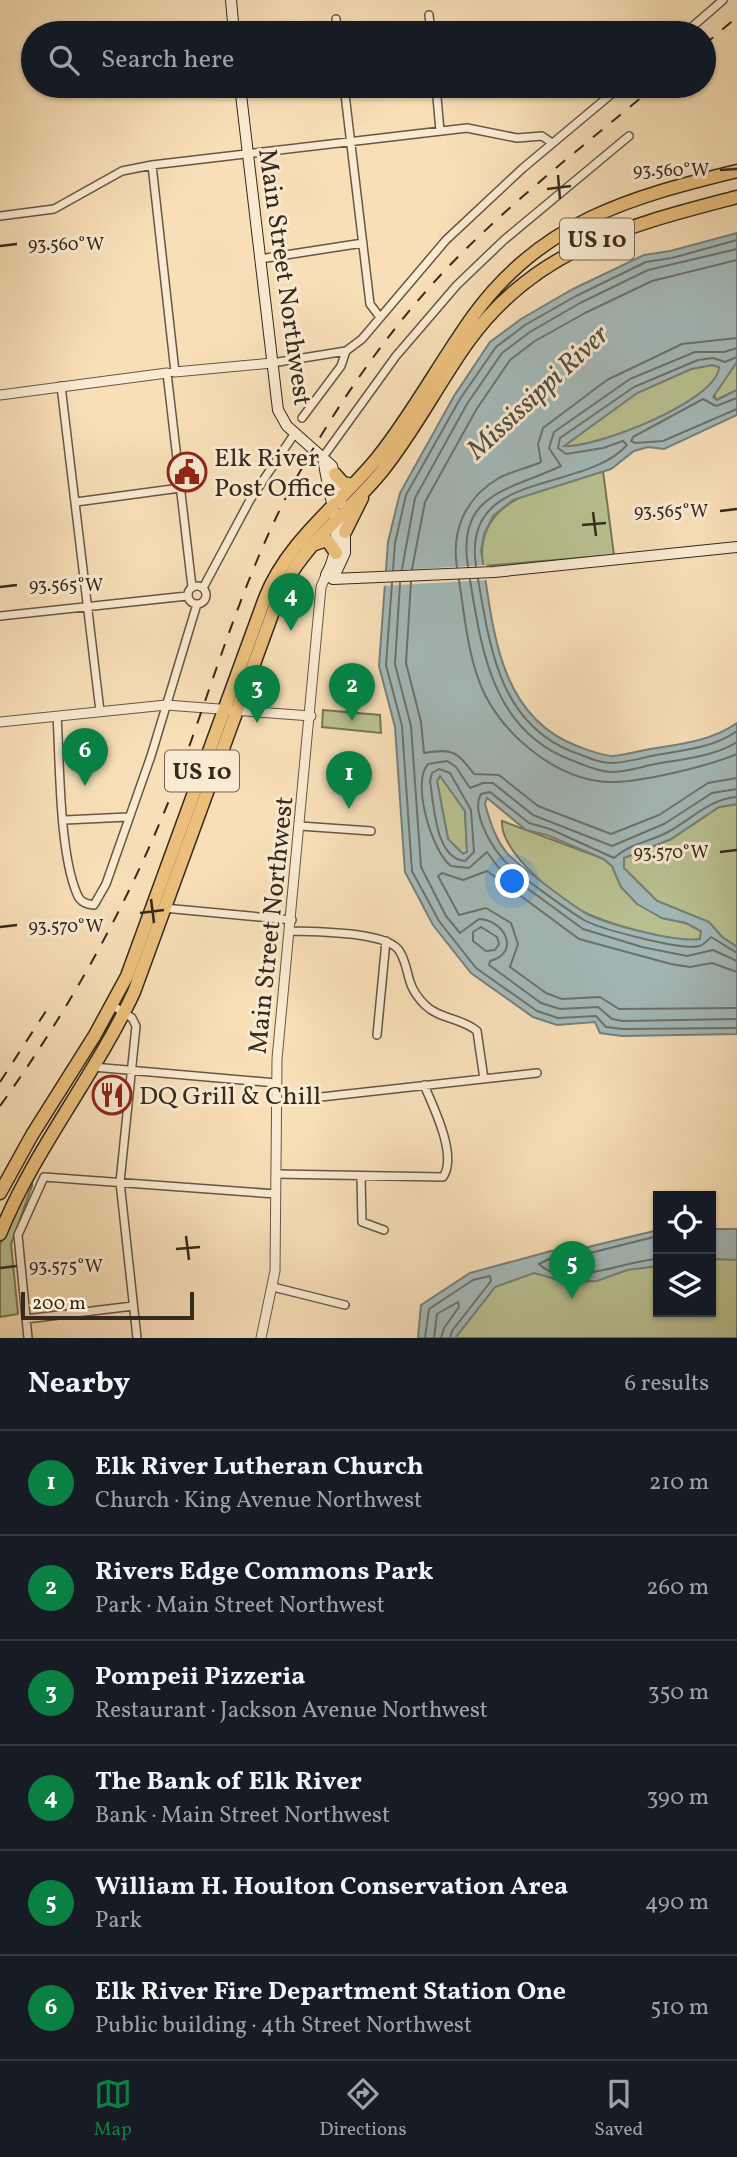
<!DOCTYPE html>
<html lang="en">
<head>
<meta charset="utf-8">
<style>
	:root { --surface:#171b24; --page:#242831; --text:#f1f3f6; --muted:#9ea1a6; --line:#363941; --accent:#0b8043 }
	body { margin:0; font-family:Vollkorn,serif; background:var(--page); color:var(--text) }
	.controls { position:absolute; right:21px; bottom:21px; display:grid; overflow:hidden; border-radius:0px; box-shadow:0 2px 5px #0004 }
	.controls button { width:63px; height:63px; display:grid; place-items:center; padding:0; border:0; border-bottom:2px solid var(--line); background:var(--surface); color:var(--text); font:35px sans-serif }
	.scale { position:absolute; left:21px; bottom:18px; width:173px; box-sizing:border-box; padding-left:7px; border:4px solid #352a1e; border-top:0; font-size:19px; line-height:24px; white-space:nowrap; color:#352a1e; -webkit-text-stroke:5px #faead1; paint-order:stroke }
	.you { position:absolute; left:513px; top:882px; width:24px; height:24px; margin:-18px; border:5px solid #fff; border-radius:50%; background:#1a73e8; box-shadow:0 0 0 10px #1a73e833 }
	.badge { display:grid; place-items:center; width:46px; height:46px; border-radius:50%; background:var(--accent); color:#fff; font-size:23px; font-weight:700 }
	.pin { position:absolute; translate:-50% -58px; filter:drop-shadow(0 2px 4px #0008) }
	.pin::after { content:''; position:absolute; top:37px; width:24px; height:21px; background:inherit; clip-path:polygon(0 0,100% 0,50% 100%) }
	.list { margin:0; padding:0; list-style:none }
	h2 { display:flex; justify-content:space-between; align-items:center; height:91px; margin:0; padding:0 28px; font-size:30px }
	h2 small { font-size:23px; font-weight:400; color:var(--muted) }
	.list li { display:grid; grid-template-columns:46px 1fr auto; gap:21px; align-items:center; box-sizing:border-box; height:105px; padding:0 28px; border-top:2px solid var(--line) }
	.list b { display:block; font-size:26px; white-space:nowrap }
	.list p { margin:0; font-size:23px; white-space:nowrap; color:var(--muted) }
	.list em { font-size:23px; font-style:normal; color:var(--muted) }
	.icon { flex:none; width:38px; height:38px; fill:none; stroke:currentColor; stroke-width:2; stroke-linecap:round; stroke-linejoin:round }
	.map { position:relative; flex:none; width:737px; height:1338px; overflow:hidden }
	.search { position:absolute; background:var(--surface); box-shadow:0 2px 5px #0004; left:21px; right:21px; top:21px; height:77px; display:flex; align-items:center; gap:18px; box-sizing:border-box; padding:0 24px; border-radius:38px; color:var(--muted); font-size:26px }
	.sheet { height:721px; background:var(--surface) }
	nav { display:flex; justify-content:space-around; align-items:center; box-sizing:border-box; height:98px; border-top:2px solid var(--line); background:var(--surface); font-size:19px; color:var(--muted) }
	nav a { display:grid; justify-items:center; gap:4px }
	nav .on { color:var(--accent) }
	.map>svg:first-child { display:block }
</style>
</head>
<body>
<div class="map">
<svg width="737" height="1338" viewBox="0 0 737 1338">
	<rect width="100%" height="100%" fill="#f8dfb8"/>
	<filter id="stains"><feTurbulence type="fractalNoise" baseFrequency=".00286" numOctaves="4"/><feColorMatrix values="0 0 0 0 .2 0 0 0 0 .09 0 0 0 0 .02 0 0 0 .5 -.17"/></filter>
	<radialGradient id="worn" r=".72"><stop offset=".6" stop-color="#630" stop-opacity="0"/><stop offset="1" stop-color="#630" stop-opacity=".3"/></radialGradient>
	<path fill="#bac292" stroke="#787658" stroke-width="2" d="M737,362v28l-21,10 -2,-7c11,-8 12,-22 23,-31z
		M712,365l8,2c-3,35 -125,81 -156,79l73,-53 54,-24z
		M603,471l11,84 -131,11c-11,-71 69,-80 120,-95z
		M323,710l57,5 1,18 -59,-6z
		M441,775l24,36 2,41 -4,2 -15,-15 -11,-58z
		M737,804v143l-15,-10 -13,-15 -52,-21 -33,-33v-10l47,-19 48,-32z
		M502,821l102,38 8,7 9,21 41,31 24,5 15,8 -1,8c-27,4 -84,-13 -110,-24 -27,-11 -90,-62 -88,-94z
		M29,1180l3,1v5l-21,58 7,70 -18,3v-73z
		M737,1243v95h-282l40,-51 37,-26 126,-11v62h53v-66z"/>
	<path fill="#a3baba" stroke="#77807c" stroke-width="2" fill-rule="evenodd" d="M737,233v129l-24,35 4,3 20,-10v25l-73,34 -16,-2 -14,4 -23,18 -98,31 -20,16 -9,18 -3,16c12,74 15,165 96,196 11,4 25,10 36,10 12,-1 26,-5 37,-7 31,-5 61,-8 87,-26v81l-18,3 -48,32 -47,19v10l33,33 52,21 13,15 15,10v87l-115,2 -22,-3 -5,-11 -38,3 -24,-8 -62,-44 -38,-48 -28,-53 -10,-145 -16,-61 9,-124 12,-49 54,-97 36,-54 31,-23 52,-30 71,-34 26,-4zM712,365l7,2c-1,34 -125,82 -155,79l73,-53 54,-24zM440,776l25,35 2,41 -4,2 -15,-15 -11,-58zM487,798l39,32 21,5 57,24 8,7 9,21 16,17 25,14 24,5 15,8 -1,8c-22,4 -89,-14 -111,-24 -11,-5 -75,-53 -82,-62 -12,-14 -17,-32 -22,-49z
		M711,1229h26v31l-26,-1z
		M658,1230v36l-31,4 -30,11 -31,1 -32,-9 -39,14 -40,51h-37l3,-33 49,-32 81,-22 33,-3z"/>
	<path fill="#f8dfb8" d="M487,565l2,15 -108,6 1,-15z"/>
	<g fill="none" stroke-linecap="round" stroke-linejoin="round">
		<path stroke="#6c726c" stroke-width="2" d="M737,398l-21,8 -13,-7 -70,38 -2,4 4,2 28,-2 74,-32
			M476,566c-15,-98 108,-72 151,-121l-4,-4 -20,7 -37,6 -8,-6 2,-10 74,-51 64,-27 15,-2 12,4 12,-5
			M457,567c-6,-37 9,-70 42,-89 13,-7 29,-10 42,-16l-3,-18 5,-16 64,-48 75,-36 55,-6
			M468,567c-12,-75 43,-77 93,-101l-12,-18 5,-16 76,-53 65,-27h29l13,-4
			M402,569l13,-71 52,-94 35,-51 28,-21 50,-29 68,-33 89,-21
			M412,569l13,-67 51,-92 34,-50 25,-19 50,-28 67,-32 85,-21
			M393,570l2,-27 11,-48 54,-96 36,-52 29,-22 51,-29 70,-34 26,-4 65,-18
			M478,579c12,68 21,144 95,173 12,4 27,12 41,11 14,-1 28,-5 42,-8 28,-5 57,-7 81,-24
			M459,580c6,38 9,80 26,115 23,44 75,87 127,87 30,0 97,-16 125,-28
			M470,580c12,73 23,150 101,180 13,5 28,12 41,12 14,0 29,-5 43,-8 27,-5 58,-7 82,-22
			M411,582l-5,81 15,59 3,31c29,-5 32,-2 50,21l25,1 39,31 73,28 48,-19 49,-32 29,-5
			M392,583l-6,82 16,61 10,145 27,50 37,47 61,43 21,7 38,-2 10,11 17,2 114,-1
			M400,583l-5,81 16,62 10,141 25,49 14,17 19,-14c26,1 42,34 11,42l-1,4 52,38 19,6 38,-2 14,12 11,2 114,-2
			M439,769l11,4 21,37 3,42 -9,9c-30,-2 -31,-57 -35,-80l2,-8z
			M737,789l-25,4 -48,31 -52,22 -79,-31 -40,-32h-10l-13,5 -14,-21 -9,-6 -19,3c-17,18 4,88 23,102l18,2 18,-16 11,15 85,62 59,18 45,9 26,-6 24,11
			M737,797c-28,2 -45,22 -69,35 -18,10 -38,11 -54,26l-64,-29 -21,-6 -39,-31 -9,2c-10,17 9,50 21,64 9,12 67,53 82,62 16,9 99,31 115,26 6,-1 8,-6 12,-9l26,16
			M481,927l16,10 2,7 -4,6 -9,1 -13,-10v-9z
			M737,972l-25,-9 -22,4 -19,-3 -92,-25 -92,-68 -24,9 -21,-7 -4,3 21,39 27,-7 25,15 7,21 -8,23 36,26 16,6 38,-2 19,12 118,-1
			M658,1236l-72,18 -33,3 -14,7c25,26 87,-4 119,-5
			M425,1338l4,-29 44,-29 17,-4 1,5 -39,50 -2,7
			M434,1338l3,-24 21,-12 1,5 -15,21 -3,10"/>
		<defs>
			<path id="minor" d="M429,15l2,18
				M336,19l2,14
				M685,33l38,-33
				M344,86l26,218 9,12
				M436,86l4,45
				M152,165l23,207 -8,1 25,214
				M0,216l54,-7 68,-38 30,-6 315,-37 50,10 25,-2 10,7
				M260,259l103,-16
				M272,363l74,-12
				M61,386l39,325
				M302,418l39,-52 5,-15 16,-12 84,-99 77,-72 98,-82
				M323,457l73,-101 61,-71 47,-45 125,-104
				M76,502l104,-14
				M188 595a9 9 0 1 1 18 0a9 9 0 1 1-18 0Z
				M203,588l47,-88 45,-67
				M0,616l187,-20
				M57,716c3,47 2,136 20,178 3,8 9,10 17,11l12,-21 45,-128 46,-152
				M65,820l63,-3
				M300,826l71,5
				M164,908l128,12
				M291,931c22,1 98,0 109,21 11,19 4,32 25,53 14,14 37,13 52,26l7,48
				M112,1005l20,13 4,8 -16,156 17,156
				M377,1035l9,-94
				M93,1067l183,16
				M276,1102l261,-29
				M276,1174l167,3c15,-21 -10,-71 -19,-92
				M361,1176l1,46 22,8
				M273,1287l72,18
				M26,1319l107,-13
				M28,1338l-10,-103 26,-58 232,17"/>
			<path id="tertiary" d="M175,372l97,-9
				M0,395l167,-22
				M0,722l166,-17 145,11
				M261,1338l14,-67 2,-212 44,-472 5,-12"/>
			<path id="secondary" d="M231,0l3,33
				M240,86l38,324 9,16 45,40 9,37
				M323,457c5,42 25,79 3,118l7,4 161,-7 243,-25
				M333,579l12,-26v-28"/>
			<path id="trunk" d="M335,474l8,9 10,2
				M345,532l17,-34
				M312,545l15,-5 9,13
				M0,1193l32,-58 63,-100 32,-59 138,-378c23,-58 75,-94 113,-141 35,-44 62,-95 95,-141 68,-94 157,-119 264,-145
				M0,1234c35,-86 95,-158 134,-242l143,-391c22,-55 70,-86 106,-131 32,-40 55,-86 85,-128 68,-95 163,-117 269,-145"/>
		</defs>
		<use href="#minor" stroke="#665744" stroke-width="10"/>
		<use href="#tertiary" stroke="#665744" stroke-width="11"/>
		<use href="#secondary" stroke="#352a1e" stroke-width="12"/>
		<use href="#trunk" stroke="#352a1e" stroke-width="15"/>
		<use href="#minor" stroke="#faead1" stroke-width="7"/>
		<use href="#tertiary" stroke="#faead1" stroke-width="9"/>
		<use href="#secondary" stroke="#faead1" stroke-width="10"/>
		<use href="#trunk" stroke="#ecc07c" stroke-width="12"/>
		<path stroke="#352a1e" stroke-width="2" stroke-dasharray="12 12" stroke-linecap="butt" d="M704,45l33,-28
			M0,1082l46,-71
			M0,1106c72,-100 133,-211 177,-326 38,-102 68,-210 121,-305 42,-75 92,-147 152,-210 63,-65 136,-121 205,-179"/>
	</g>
	<path fill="none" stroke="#352a1e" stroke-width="2.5" d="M720,170l17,-1M558,175l2,24M547,189l24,-3M0,246l17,-2M720,511l17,-2M593,512l3,24M582,525l24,-2M0,587l17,-2M720,852l17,-2M151,899l3,24M140,913l24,-3M0,927l17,-2M186,1236l3,24M176,1249l24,-2M0,1268l17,-2"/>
	<defs>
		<symbol id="civic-ring" viewBox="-11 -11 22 22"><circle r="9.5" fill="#faead1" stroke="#8f2418" stroke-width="1.5"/><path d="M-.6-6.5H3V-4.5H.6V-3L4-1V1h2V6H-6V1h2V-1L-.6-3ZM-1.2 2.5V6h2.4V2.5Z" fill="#8f2418"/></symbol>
		<symbol id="restaurant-ring" viewBox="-11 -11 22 22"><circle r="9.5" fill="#faead1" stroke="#8f2418" stroke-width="1.5"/><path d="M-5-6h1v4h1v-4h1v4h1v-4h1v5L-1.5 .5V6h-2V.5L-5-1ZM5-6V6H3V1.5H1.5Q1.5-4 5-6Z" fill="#8f2418"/></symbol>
	</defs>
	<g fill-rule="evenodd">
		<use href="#civic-ring" x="165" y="450" width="44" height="44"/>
		<use href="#restaurant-ring" x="90" y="1073" width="44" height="44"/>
	</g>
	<g text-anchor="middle" stroke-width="6" stroke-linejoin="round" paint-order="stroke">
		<g fill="#faead1" stroke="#706454" stroke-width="2">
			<rect x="560" y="218.5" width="74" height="41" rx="5"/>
			<rect x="165" y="750.5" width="74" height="41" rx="5"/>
		</g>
		<g font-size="24" font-weight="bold" fill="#352a1e">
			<text x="597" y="247">US 10</text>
			<text x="202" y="779">US 10</text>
		</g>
		<g font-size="26" fill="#352a1e" stroke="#faead1">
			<text transform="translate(286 277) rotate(82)" y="9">Main Street Northwest</text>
			<text transform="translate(270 925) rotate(-84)" y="9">Main Street Northwest</text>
		</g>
		<g font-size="26" fill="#352a1e" stroke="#faead1" text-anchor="start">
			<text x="214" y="466">Elk River<tspan x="214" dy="30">Post Office</tspan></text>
			<text x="139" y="1104">DQ Grill &amp; Chill</text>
		</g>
		<g font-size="28" font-style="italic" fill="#504e45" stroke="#faead1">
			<text transform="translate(537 391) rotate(-43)" y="10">Mississippi River</text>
		</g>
	</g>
	<g font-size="18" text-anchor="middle" fill="#352a1e" stroke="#faead1" stroke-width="6" stroke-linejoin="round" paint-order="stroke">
		<text x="671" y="176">93.560°W</text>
		<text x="66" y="250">93.560°W</text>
		<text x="671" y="517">93.565°W</text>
		<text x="66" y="591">93.565°W</text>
		<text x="671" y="858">93.570°W</text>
		<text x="66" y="932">93.570°W</text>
		<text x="66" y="1272">93.575°W</text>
	</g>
	<rect width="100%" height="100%" filter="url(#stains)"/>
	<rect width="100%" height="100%" fill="url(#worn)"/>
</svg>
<div class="controls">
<button><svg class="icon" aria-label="locate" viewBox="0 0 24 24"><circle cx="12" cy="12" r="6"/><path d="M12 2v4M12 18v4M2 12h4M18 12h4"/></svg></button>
<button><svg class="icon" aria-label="layers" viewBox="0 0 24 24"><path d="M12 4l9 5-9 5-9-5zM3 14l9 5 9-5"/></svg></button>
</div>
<div class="scale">200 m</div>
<div class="you"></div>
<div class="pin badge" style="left:349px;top:809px">1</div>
<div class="pin badge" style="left:352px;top:721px">2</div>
<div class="pin badge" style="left:257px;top:723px">3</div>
<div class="pin badge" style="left:291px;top:631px">4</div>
<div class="pin badge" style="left:572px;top:1299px">5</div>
<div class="pin badge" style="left:85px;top:786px">6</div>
<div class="search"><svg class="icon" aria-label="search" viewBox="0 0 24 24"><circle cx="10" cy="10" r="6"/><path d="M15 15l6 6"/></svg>Search here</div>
</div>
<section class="sheet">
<h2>Nearby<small>6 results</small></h2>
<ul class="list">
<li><span class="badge">1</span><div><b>Elk River Lutheran Church</b><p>Church · King Avenue Northwest</p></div><em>210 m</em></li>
<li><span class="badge">2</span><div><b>Rivers Edge Commons Park</b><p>Park · Main Street Northwest</p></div><em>260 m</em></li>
<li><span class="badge">3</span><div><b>Pompeii Pizzeria</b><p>Restaurant · Jackson Avenue Northwest</p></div><em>350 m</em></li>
<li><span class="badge">4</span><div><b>The Bank of Elk River</b><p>Bank · Main Street Northwest</p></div><em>390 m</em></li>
<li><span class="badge">5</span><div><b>William H. Houlton Conservation Area</b><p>Park</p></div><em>490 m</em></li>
<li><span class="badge">6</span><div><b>Elk River Fire Department Station One</b><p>Public building · 4th Street Northwest</p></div><em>510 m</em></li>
</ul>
</section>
<nav>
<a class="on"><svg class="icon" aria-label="map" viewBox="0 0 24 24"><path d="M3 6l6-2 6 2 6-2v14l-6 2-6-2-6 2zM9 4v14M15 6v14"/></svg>Map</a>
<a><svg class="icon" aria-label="directions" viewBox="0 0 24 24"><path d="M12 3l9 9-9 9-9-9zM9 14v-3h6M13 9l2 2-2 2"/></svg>Directions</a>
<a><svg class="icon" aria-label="saved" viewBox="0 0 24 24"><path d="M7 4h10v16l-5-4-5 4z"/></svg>Saved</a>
</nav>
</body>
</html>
